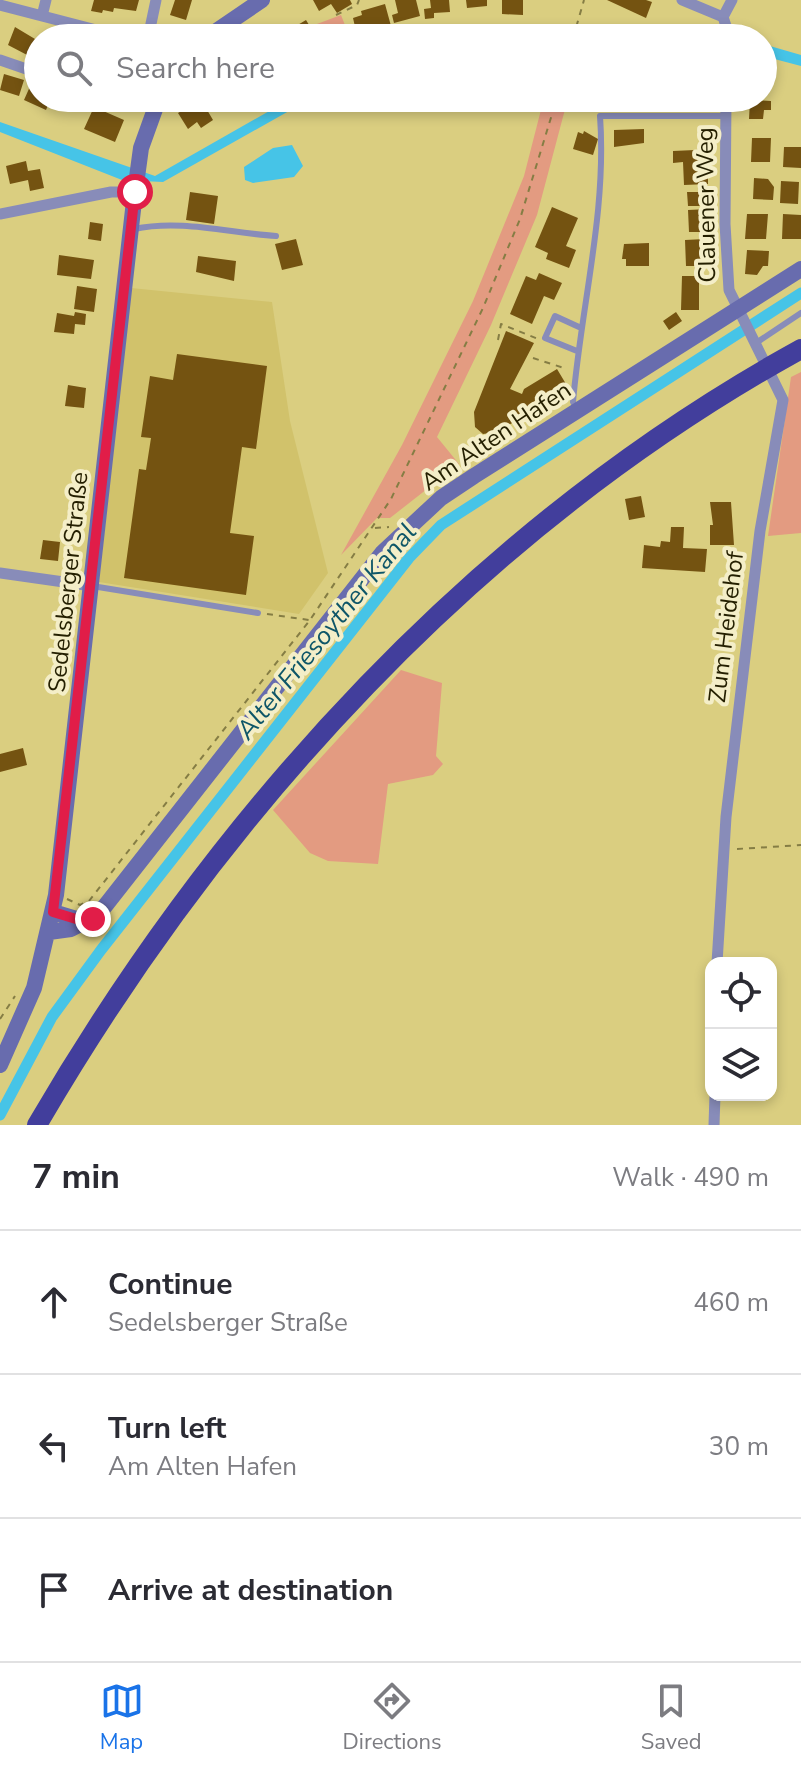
<!DOCTYPE html>
<html lang="en">
<head>
<meta charset="utf-8">
<style>
	:root { --surface:#fff; --page:#f2f2f3; --text:#2b2b33; --muted:#7c7c81; --line:#e1e1e2; --accent:#1a73e8 }
	body { margin:0; font-family:"Nunito Sans",sans-serif; background:var(--page); color:var(--text) }
	.controls { position:absolute; right:24px; bottom:24px; display:grid; overflow:hidden; border-radius:16px; box-shadow:0 4px 12px #0003 }
	.controls button { width:72px; height:72px; display:grid; place-items:center; padding:0; border:0; border-bottom:2px solid var(--line); background:var(--surface); color:var(--text); font:40px sans-serif }
	.stop { position:absolute; width:24px; height:24px; margin:-18px; border:6px solid #e11d48; border-radius:50%; background:#fff }
	.stop.end { background:#e11d48; border-color:#fff; box-shadow:0 2px 8px #0008 }
	.list { margin:0; padding:0; list-style:none }
	h2 { display:flex; justify-content:space-between; align-items:center; height:104px; margin:0; padding:0 32px; font-size:34px }
	h2 small { font-size:26px; font-weight:400; color:var(--muted) }
	.list li { display:grid; grid-template-columns:52px 1fr auto; gap:24px; align-items:center; box-sizing:border-box; height:144px; padding:0 32px; border-top:2px solid var(--line) }
	.list b { display:block; font-size:30px; white-space:nowrap }
	.list p { margin:0; font-size:26px; white-space:nowrap; color:var(--muted) }
	.list em { font-size:26px; font-style:normal; color:var(--muted) }
	.icon { flex:none; width:44px; height:44px; fill:none; stroke:currentColor; stroke-width:2; stroke-linecap:round; stroke-linejoin:round }
	.map { position:relative; flex:none; width:801px; height:1125px; overflow:hidden }
	.search { position:absolute; background:var(--surface); box-shadow:0 4px 12px #0003; left:24px; right:24px; top:24px; height:88px; display:flex; align-items:center; gap:20px; box-sizing:border-box; padding:0 28px; border-radius:44px; color:var(--muted); font-size:30px }
	.sheet { height:536px; background:var(--surface) }
	nav { display:flex; justify-content:space-around; align-items:center; box-sizing:border-box; height:112px; border-top:2px solid var(--line); background:var(--surface); font-size:22px; color:var(--muted) }
	nav a { display:grid; justify-items:center; gap:4px }
	nav .on { color:var(--accent) }
	.map>svg:first-child { display:block }
</style>
</head>
<body>
<div class="map">
<svg width="801" height="1125" viewBox="0 0 801 1125">
	<rect width="100%" height="100%" fill="#dace80"/>
	<path fill="#d1c26b" d="M131,288l141,14 18,119 38,152 -29,41 -200,-32z"/>
	<path fill="#e39b81" d="M341,15l9,23h-28l-5,-14z
		M544,98h24l-31,117 -46,110 -54,112 22,27 -69,54h-13l-36,37 61,-110 71,-144 51,-125z
		M801,372v161l-33,3 23,-159z
		M401,670l41,13 -6,73 7,8 -10,11 -45,9 -10,80 -50,-3 -18,-8 -37,-43z"/>
	<path fill="#46c4e7" d="M763,44l38,11v11l-38,-10z
		M292,98h20l-149,84 -41,-2 -122,-48v-10l155,54z
		M292,145l11,21 -9,11 -41,6 -8,-3 -1,-13 29,-19z"/>
	<g fill="none" stroke-linecap="round" stroke-linejoin="round">
		<path stroke="#46c4e7" stroke-width="11" d="M0,1115l52,-98 49,-67 308,-392 32,-33 360,-232"/>
	</g>
	<path fill="#745311" d="M94,0h45l-3,11 -22,-3 -1,4 -10,-2 -1,3 -11,-2z
		M175,0h17l-6,20 -16,-5z
		M313,0h37l2,4 -15,9 -6,-9 -12,7z
		M395,0h21l4,16 -26,7 -2,-8 6,-2z
		M430,0h19l1,12 -16,1v5l-9,1 -1,-10 7,-1z
		M466,0h21v6l-20,2z
		M502,0h21v15l-21,-1z
		M607,0h39l6,2 -6,16z
		M385,4l6,22 -35,5 -3,-13 9,-3 -1,-4z
		M306,20l11,18h-27l-4,-6z
		M15,27l20,12 -6,17 -21,-11z
		M4,74l20,6 -5,16 -19,-6z
		M32,82l6,2v14h13l-5,12 -22,-10z
		M192,98h8l13,22 -12,8 -4,-6 -9,7 -10,-16 10,-6 -3,-5z
		M583,98h12l-3,11 -11,-3z
		M750,100l21,1v9h-7l-1,9h-14z
		M94,107l30,13 -9,22 -31,-13z
		M644,129v14l-30,4v-17z
		M584,131l14,8 -5,16 -20,-6 5,-17 5,2z
		M752,138h19l-1,24h-19z
		M784,147h17v21l-18,-1z
		M695,150v8h13v26l-24,1 -1,-23 -10,1v-12z
		M26,161l2,10 12,-2 4,19 -14,3 -2,-11 -18,4 -4,-18z
		M754,178l14,1 6,8 -1,13 -20,-1z
		M781,181l18,1 -1,22 -18,-1z
		M190,192l28,4 -4,28 -28,-4z
		M687,192h17l1,14h-17z
		M552,207l26,11 -12,28 10,4 -7,18 -23,-9 2,-6 -13,-6z
		M708,209l1,23h-20l-1,-22z
		M747,214h21l-2,25h-21z
		M783,214l18,1v24h-19z
		M90,222l13,2 -2,17 -13,-2z
		M296,239l7,26 -21,5 -7,-26z
		M705,239l1,27h-20l-1,-26z
		M649,243v23h-23v-7h-4l2,-15z
		M747,250l22,1 -1,15h-5l-6,9 -12,-1z
		M59,255l35,5 -3,19 -34,-4z
		M198,256l38,5 -2,20 -38,-9z
		M539,273l23,10 -8,17 -10,-4 -12,28 -22,-10 16,-38 10,4z
		M682,276h17v34h-18z
		M77,286l20,3 -3,23 -20,-3z
		M75,312l11,2 -1,11 -10,-1 -1,10 -20,-2 3,-19 17,3z
		M676,312l6,9 -13,9 -6,-9z
		M506,331l28,12 -24,46 12,5 2,-5 33,-20 12,20 -72,43 -14,2 -8,-7 -1,-15z
		M177,354l90,12 -11,83 -14,-2 -12,86 24,3 -8,59 -122,-17 15,-109 7,1 5,-32 -10,-1 9,-61 23,4z
		M68,385l18,3 -2,20 -19,-2z
		M641,496l4,21 -16,3 -4,-21z
		M710,502h21l3,43h-24v-20h3z
		M671,527h13l-1,21 24,1 -2,23 -63,-4 2,-23 16,2 1,-6 9,1z
		M43,540l17,2 -2,19 -18,-2z
		M23,748l4,17 -27,7v-18z"/>
	<g fill="none" stroke-linecap="round" stroke-linejoin="round">
		<path stroke="#857d44" stroke-width="2" stroke-dasharray="6 6" stroke-linecap="butt" d="M336,15l21,-10 2,-5
			M573,38l11,-38
			M498,340l3,-16 37,15
			M533,358l34,11
			M476,454l43,-31 -1,-3
			M375,528l14,-1
			M267,614l42,6
			M737,849l64,-4
			M67,899l13,6 9,-4 221,-281 81,-121 92,-191 37,-89 37,-121
			M0,1019l15,-23"/>
		<path stroke="#888cb9" stroke-width="6" d="M134,229c47,-10 95,4 142,7
			M756,343l45,-30
			M577,351l-32,-13 10,-22 24,11
			M577,410l-4,-8c8,-96 34,-190 27,-286h127
			M92,586l166,27"/>
		<path stroke="#888cb9" stroke-width="11" d="M682,0l41,17 7,21
			M0,5l127,33
			M42,16l4,-16
			M723,17l9,-17
			M148,38l8,-38
			M0,60l38,13
			M0,214l111,-22h24
			M0,573l92,13
			M717,963l9,-146 34,-286 23,-131 -54,-110 -4,-66 1,-126
			M714,1125l1,-30"/>
		<path stroke="#686cae" stroke-width="16" d="M206,38l56,-38
			M53,912l33,10
			M49,932l22,-3 27,-14 285,-363 58,-54 33,-22 327,-207
			M0,1065l34,-77 22,-93 79,-703 6,-44 18,-50"/>
		<path stroke="#423e9c" stroke-width="20" d="M37,1125c184,-316 441,-598 764,-776"/>
	</g>
	<g fill="none" stroke-linecap="round" stroke-linejoin="round">
		<path stroke="#e11d48" stroke-width="10" d="M93,919l-7,3 -33,-10 82,-720"/>
	</g>
	<g text-anchor="middle" stroke-width="8" stroke-linejoin="round" paint-order="stroke">
		<g font-size="24" fill="#241f00" stroke="#f4eec8">
			<text transform="translate(706 205) rotate(-91)" y="8">Clauener Weg</text>
			<text transform="translate(496 436) rotate(-34)" y="8">Am Alten Hafen</text>
			<text transform="translate(68 582) rotate(-84)" y="8">Sedelsberger Straße</text>
			<text transform="translate(726 627) rotate(-83)" y="8">Zum Heidehof</text>
		</g>
		<g font-size="26" font-style="italic" fill="#0f5668" stroke="#f4eec8">
			<text transform="translate(326 631) rotate(-51)" y="9">Alter Friesoyther Kanal</text>
		</g>
	</g>
</svg>
<div class="controls">
<button><svg class="icon" aria-label="locate" viewBox="0 0 24 24"><circle cx="12" cy="12" r="6"/><path d="M12 2v4M12 18v4M2 12h4M18 12h4"/></svg></button>
<button><svg class="icon" aria-label="layers" viewBox="0 0 24 24"><path d="M12 4l9 5-9 5-9-5zM3 14l9 5 9-5"/></svg></button>
</div>
<div class="stop" style="left:135px;top:192px"></div>
<div class="stop end" style="left:93px;top:919px"></div>
<div class="search"><svg class="icon" aria-label="search" viewBox="0 0 24 24"><circle cx="10" cy="10" r="6"/><path d="M15 15l6 6"/></svg>Search here</div>
</div>
<section class="sheet">
<h2>7 min<small>Walk · 490 m</small></h2>
<ul class="list">
<li><svg class="icon" aria-label="ahead" viewBox="0 0 24 24"><path d="M12 20V5M6 11l6-6 6 6"/></svg><div><b>Continue</b><p>Sedelsberger Straße</p></div><em>460 m</em></li>
<li><svg class="icon" aria-label="left" viewBox="0 0 24 24"><path d="M17 20v-9H6M10 6l-5 5 5 5"/></svg><div><b>Turn left</b><p>Am Alten Hafen</p></div><em>30 m</em></li>
<li><svg class="icon" aria-label="arrive" viewBox="0 0 24 24"><path d="M6 21V4h12l-3 4 3 4H6"/></svg><div><b>Arrive at destination</b></div></li>
</ul>
</section>
<nav>
<a class="on"><svg class="icon" aria-label="map" viewBox="0 0 24 24"><path d="M3 6l6-2 6 2 6-2v14l-6 2-6-2-6 2zM9 4v14M15 6v14"/></svg>Map</a>
<a><svg class="icon" aria-label="directions" viewBox="0 0 24 24"><path d="M12 3l9 9-9 9-9-9zM9 14v-3h6M13 9l2 2-2 2"/></svg>Directions</a>
<a><svg class="icon" aria-label="saved" viewBox="0 0 24 24"><path d="M7 4h10v16l-5-4-5 4z"/></svg>Saved</a>
</nav>
</body>
</html>
